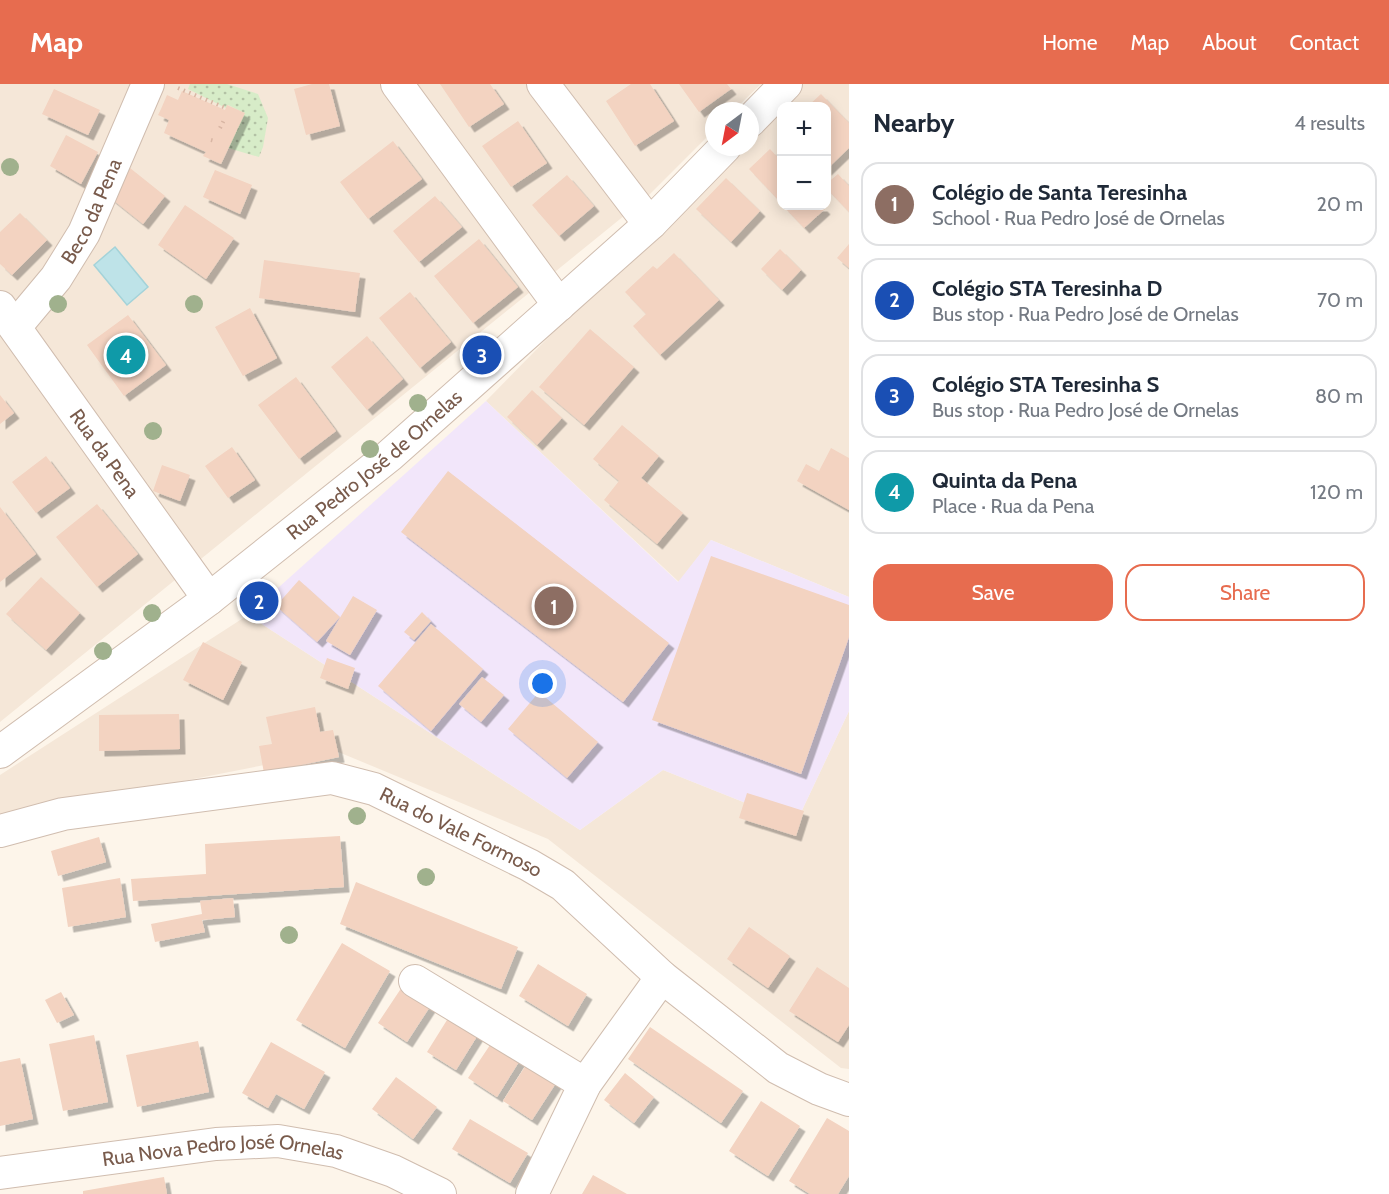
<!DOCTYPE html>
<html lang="en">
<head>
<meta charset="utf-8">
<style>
	:root { --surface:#fff; --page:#f6f6f7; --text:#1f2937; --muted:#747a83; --line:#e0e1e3; --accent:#e76c4f }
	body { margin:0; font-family:Cabin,sans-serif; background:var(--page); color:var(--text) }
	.controls { position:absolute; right:18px; top:18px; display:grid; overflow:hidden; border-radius:12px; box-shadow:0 3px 15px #0003 }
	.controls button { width:54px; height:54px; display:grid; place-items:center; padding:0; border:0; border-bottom:2px solid var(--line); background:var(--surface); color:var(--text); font:30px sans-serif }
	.compass { position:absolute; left:705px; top:18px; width:54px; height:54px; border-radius:50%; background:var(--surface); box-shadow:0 3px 15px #0003; rotate:212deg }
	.you { position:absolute; left:543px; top:600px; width:21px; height:21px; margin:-15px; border:4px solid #fff; border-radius:50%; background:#1a73e8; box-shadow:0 0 0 9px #1a73e833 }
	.badge { display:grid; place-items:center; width:39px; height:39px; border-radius:50%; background:var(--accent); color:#fff; font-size:20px; font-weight:700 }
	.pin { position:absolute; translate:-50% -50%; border:3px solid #fff; box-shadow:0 2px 6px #0006 }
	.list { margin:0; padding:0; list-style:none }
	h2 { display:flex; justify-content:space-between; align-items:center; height:78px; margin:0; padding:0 24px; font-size:26px }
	h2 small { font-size:20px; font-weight:400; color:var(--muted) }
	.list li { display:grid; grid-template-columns:39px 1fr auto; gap:18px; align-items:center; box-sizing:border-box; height:84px; margin:0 12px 12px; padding:0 12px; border:2px solid var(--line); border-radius:18px }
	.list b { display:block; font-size:22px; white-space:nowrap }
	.list p { margin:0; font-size:20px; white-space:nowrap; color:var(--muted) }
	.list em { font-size:20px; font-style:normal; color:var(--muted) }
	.actions { display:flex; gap:12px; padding:18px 24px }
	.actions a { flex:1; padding:14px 0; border:2px solid var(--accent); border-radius:18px; text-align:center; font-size:21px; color:var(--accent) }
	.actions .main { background:var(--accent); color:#fff }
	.map { position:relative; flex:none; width:849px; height:1110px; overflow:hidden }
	header { display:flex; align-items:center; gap:36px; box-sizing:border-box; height:84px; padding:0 30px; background:var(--accent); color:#fff }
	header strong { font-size:28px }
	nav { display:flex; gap:33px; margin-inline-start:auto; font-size:21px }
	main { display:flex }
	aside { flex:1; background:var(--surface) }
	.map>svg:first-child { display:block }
</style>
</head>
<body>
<header>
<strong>Map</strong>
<nav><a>Home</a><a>Map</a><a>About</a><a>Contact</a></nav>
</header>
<main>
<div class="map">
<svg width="849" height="1110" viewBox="0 0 849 1110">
	<defs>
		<pattern id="grass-dots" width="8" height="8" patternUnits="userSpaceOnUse" patternTransform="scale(1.5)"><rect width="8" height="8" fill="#d7ecc8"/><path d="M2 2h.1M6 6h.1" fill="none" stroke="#b3c2a5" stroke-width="1.8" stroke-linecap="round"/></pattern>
		<filter id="shadow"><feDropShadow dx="5.5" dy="5.5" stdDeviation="0" flood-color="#0004"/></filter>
	</defs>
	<rect width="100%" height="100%" fill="#fdf5ea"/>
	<path fill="#f5e7d8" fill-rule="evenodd" d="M0,0h761l-28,27h-19v19l-68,68 -646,524z
		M797,0h52v513l-138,-57 -32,42 -193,-181 249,-254h15v-15zM782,22h44v100h-44z
		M248,531l332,215 83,-60 133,53 53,-112v358l-8,-1 -293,-229 -212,-88 -336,66v-42z"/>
	<path fill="#f2e6fa" d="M486,317l192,181 33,-42 138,57v114l-53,112 -133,-53 -83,60 -332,-215z"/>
	<path fill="url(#grass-dots)" d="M190,0h37l31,10 10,24 -5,29 -4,10 -31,-9 16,-35 -16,-8 -2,3 -38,-19z"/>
	<path fill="#bee3e8" stroke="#a4d3d9" stroke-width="1.5" d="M115,163l33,40 -21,18 -33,-40z"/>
	<path fill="#f3d3c1" filter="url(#shadow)" d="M312,0h17l11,42 -34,9 -12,-46z
		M440,0h50l14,20 -35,23z
		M631,0h19l24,37 -39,25 -29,-45z
		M679,0h48l4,5 -32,23z
		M54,5l46,21 -12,25 -46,-21z
		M182,7l43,19 2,-5 18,8 -24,51 -18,-8 3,-4 -42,-19 5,-13 -11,-5 3,-6 6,-14 11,5z
		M821,10l28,29v25l-23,22v-64h-18z
		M518,37l29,42 -36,24 -29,-41z
		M66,51l32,17 -17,32 -31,-18z
		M393,57l29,38 -54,40 -28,-37z
		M770,65l12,13v42l-33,-35z
		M130,84l35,28 -22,28 -35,-28z
		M215,86l37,15 -12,29 -37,-17z
		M838,90l11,12v26l-23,-24v-4z
		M567,91l27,31 -35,30 -27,-31z
		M726,94l34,33 -29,31 -35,-33z
		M435,112l27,31 -43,35 -26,-31z
		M185,121l49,33 -28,41 -48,-34z
		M783,122h39l3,3 -21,19z
		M20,129l27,27 -35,35 -12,-11v-32z
		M479,155l39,48 -45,36 -39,-47z
		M849,160v24l-12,-10z
		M780,165l21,21 -19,20 -21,-21z
		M674,169l45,47 -59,55 -27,-29 13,-12 -21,-22 28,-26 4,3z
		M264,176l96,13 -5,39 -96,-14z
		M410,208l41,50 -31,26 -41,-50z
		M250,224l27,50 -34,18 -28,-49z
		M128,231l38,50 -42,31 -37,-51z
		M590,245l44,38 -50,58 -45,-38z
		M367,252l36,43 -36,31 -36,-43z
		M296,293l40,54 -37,28 -41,-54z
		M532,306l30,28 -25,27 -30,-28z
		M0,311l14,18 -14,11z
		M622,341l37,31 -18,22 42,35 -26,31 -53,-44 15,-19 -26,-22z
		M232,363l23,33 -27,18 -23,-32z
		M831,364l18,10v52l-52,-29 9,-17 13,7z
		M46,372l24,32 -34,25 -24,-31z
		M162,381l28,10 -10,26 -27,-10z
		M448,387l221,172 -46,59 -222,-170z
		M97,420l41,50 -41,33 -41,-50z
		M0,423l36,47 -36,28z
		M711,472l138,49v32l-48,137 -149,-54z
		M41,493l39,36 -34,37 -40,-36z
		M299,496l41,37 -23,25 -41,-36z
		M353,512l24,14 -27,45 -24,-14z
		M422,528l9,9 -17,19 -10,-8z
		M431,540l52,45 -52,62 -53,-45z
		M203,558l39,20 -19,38 -40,-20z
		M327,574l28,10 -7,21 -28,-11z
		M482,593l22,18 -23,27 -22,-18z
		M539,608l59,50 -31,36 -59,-49z
		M315,623l5,25 13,-2 6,27 -75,16 -5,-27 13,-2 -6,-27z
		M179,630l1,35 -81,2v-36z
		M747,709l57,18 -8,25 -57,-18z
		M340,752l4,51 -211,14 -2,-22 75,-5 -1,-30z
		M99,753l7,25 -48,14 -7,-25z
		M120,794l6,39 -58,10 -6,-39z
		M356,798l162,65 -17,42 -161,-65z
		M233,814l2,19 -33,3 3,12 -50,10 -4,-18 51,-10 -2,-13z
		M749,843l41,29 -22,32 -41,-29z
		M342,859l48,28 -45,77 -49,-28z
		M538,880l49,30 -19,32 -49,-30z
		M817,883l32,21v37l-11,17 -49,-31z
		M404,900l29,18 -26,40 -29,-19z
		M61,908l13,23 -17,8 -12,-23z
		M452,928l29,18 -25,40 -29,-18z
		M650,943l93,64 -22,32 -93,-64z
		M94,951l14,67 -45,9 -14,-67z
		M494,955l28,18 -25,40 -29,-19z
		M198,957l11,51 -72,15 -11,-52z
		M271,958l54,30 -21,37 -28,-15 -8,14 -26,-15z
		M20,974l13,61 -33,7v-64z
		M528,978l30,18 -26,40 -29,-19z
		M625,989l29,24 -20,26 -30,-23z
		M396,993l41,30 -24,32 -41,-30z
		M761,1017l39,25 -32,50 -39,-25z
		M827,1034l22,13v45l-11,18h-28l-21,-13z
		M470,1035l58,34 -18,30 -58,-34z
		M593,1091l34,19h-45z
		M164,1093l3,17h-84v-3z"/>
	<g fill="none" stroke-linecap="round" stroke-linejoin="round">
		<defs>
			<g id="minor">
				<path d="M397,0l162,221"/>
				<path d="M543,0l99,130 9,9"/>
				<path d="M750,37l36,-37"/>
				<path id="s1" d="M0,223l209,292"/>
				<path id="s2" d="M15,243l41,-49 28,-45 64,-149"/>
				<path id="s3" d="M0,668l209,-153 180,-143 262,-233 74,-76"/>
				<path id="s4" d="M0,747l63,-17 269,-36 42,11 155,76 34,20 99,92 116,91 41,21 30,11"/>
				<path d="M415,897l170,103"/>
				<path id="s5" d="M0,1089l216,-29 62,-3 58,10 57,20 47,23"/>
				<path d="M532,1110l53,-110 77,-107"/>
			</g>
		</defs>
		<use href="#minor" stroke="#d0bdaf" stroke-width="34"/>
		<path stroke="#d8b6a4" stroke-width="4" stroke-dasharray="1.5 4.5" stroke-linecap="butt" d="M178,4l48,20
			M220,44l4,-8
			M211,56l4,1"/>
		<use href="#minor" stroke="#fff" stroke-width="32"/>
	</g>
	<g fill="#a0b18d">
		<circle cx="10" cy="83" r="9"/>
		<circle cx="58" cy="220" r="9"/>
		<circle cx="194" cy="220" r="9"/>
		<circle cx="418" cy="319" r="9"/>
		<circle cx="153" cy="347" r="9"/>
		<circle cx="370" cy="365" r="9"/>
		<circle cx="152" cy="529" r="9"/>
		<circle cx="103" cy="567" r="9"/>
		<circle cx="357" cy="732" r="9"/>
		<circle cx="426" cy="793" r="9"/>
		<circle cx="289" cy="851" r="9"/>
	</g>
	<g text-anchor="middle" stroke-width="4.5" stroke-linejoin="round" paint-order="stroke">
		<g font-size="20" fill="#795b4c" stroke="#fff9f1">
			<text dy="7" stroke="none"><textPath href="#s2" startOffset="140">Beco da Pena</textPath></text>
			<text dy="7" stroke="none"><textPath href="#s1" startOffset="180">Rua da Pena</textPath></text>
			<text dy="7" stroke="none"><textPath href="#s3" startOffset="472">Rua Pedro José de Ornelas</textPath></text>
			<text dy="7" stroke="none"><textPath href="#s4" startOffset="477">Rua do Vale Formoso</textPath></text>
			<text dy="7" stroke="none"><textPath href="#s5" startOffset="225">Rua Nova Pedro José Ornelas</textPath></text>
		</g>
	</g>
</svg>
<div class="controls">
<button>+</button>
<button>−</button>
</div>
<svg class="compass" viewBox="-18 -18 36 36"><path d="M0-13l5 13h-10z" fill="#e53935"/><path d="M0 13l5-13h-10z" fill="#747a83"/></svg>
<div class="you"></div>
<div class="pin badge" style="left:554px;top:522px;background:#8d6e63">1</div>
<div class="pin badge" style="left:259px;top:517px;background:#1a4fb4">2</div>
<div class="pin badge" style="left:482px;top:271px;background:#1a4fb4">3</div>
<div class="pin badge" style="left:126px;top:271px;background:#0f9aa8">4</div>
</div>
<aside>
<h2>Nearby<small>4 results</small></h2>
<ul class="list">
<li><span class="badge" style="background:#8d6e63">1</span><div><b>Colégio de Santa Teresinha</b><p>School · Rua Pedro José de Ornelas</p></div><em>20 m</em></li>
<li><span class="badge" style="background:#1a4fb4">2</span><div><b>Colégio STA Teresinha D</b><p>Bus stop · Rua Pedro José de Ornelas</p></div><em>70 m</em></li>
<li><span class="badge" style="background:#1a4fb4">3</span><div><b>Colégio STA Teresinha S</b><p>Bus stop · Rua Pedro José de Ornelas</p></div><em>80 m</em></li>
<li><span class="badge" style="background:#0f9aa8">4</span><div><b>Quinta da Pena</b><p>Place · Rua da Pena</p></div><em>120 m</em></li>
</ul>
<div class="actions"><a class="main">Save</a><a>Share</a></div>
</aside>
</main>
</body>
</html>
